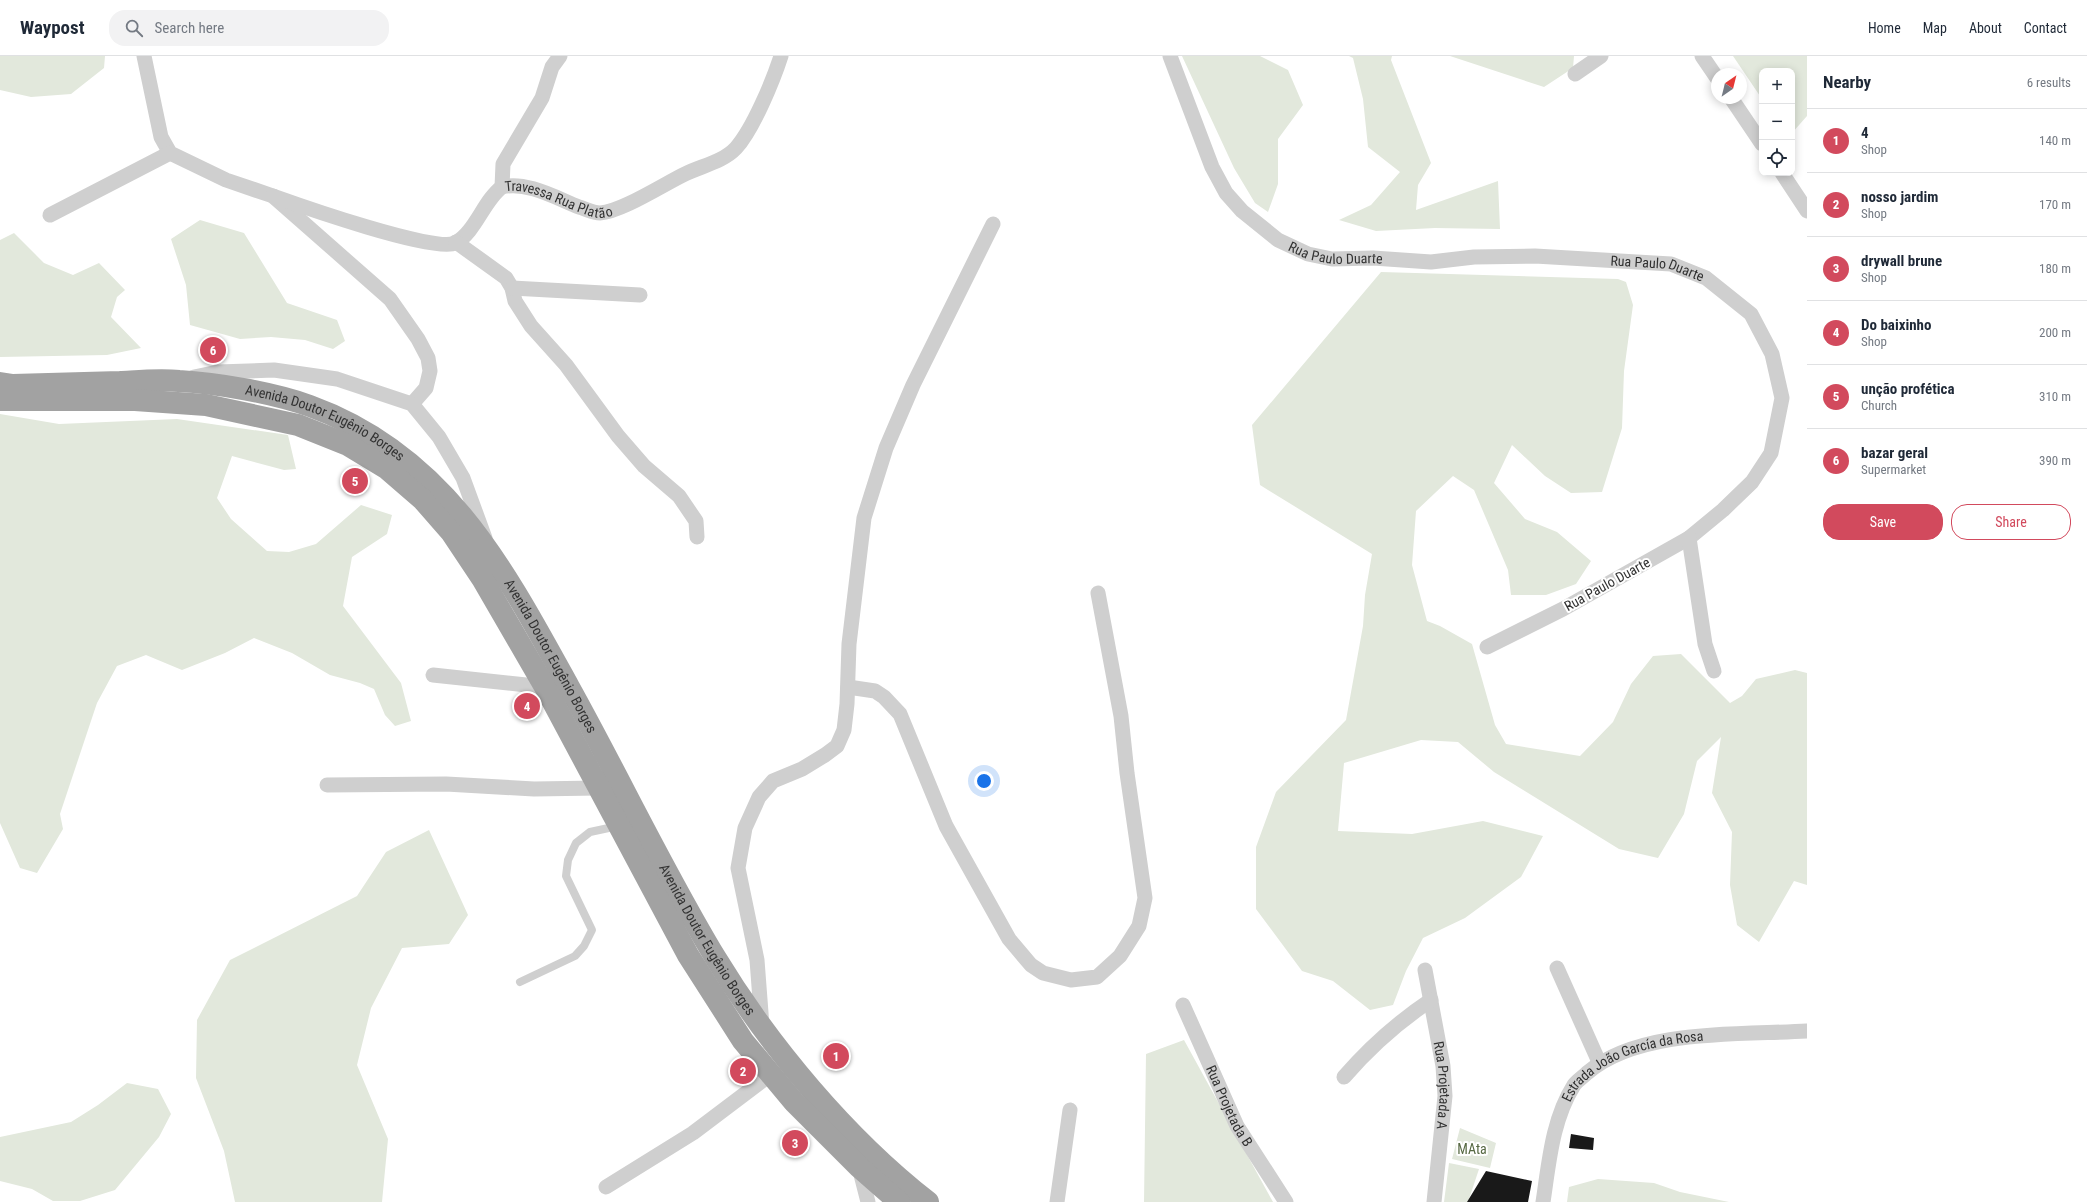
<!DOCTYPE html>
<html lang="en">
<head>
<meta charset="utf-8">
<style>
	:root { --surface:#fff; --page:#f2f2f3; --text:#1f2937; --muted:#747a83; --line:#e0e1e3; --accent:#d24a5d }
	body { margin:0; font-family:"Roboto Condensed",sans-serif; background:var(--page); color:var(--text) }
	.controls { position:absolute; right:12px; top:12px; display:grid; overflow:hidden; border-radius:8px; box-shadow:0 2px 10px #0003 }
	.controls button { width:36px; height:36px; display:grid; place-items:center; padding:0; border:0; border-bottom:1px solid var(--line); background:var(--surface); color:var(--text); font:20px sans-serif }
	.compass { position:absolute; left:1711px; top:12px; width:36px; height:36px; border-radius:50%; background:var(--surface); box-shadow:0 2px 10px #0003; rotate:35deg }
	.you { position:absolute; left:984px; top:725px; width:14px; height:14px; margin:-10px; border:3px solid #fff; border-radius:50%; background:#1a73e8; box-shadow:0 0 0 6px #1a73e833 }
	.badge { display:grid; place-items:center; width:26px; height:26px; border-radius:50%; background:var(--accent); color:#fff; font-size:13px; font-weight:700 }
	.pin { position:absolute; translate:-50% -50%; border:2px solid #fff; box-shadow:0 1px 4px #0006 }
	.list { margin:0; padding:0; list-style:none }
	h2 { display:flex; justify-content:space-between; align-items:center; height:52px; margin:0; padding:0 16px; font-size:17px }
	h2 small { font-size:13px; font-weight:400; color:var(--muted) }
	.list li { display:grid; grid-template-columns:26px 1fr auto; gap:12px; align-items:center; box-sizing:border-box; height:64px; padding:0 16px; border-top:1px solid var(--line) }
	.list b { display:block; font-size:15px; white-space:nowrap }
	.list p { margin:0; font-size:13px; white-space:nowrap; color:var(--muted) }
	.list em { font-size:13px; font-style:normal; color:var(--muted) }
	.actions { display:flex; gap:8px; padding:12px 16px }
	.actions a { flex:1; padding:9px 0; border:1px solid var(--accent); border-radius:16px; text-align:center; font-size:14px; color:var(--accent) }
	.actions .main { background:var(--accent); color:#fff }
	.icon { flex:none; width:22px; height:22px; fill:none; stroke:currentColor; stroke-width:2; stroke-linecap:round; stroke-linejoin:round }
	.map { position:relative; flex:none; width:1807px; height:1146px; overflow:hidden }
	header { display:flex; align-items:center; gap:24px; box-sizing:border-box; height:56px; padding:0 20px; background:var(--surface); border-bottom:1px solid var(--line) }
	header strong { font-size:19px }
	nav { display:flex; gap:22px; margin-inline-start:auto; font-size:14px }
	.search { width:280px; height:36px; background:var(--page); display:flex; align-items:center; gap:10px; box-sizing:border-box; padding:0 14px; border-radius:16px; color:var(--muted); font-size:15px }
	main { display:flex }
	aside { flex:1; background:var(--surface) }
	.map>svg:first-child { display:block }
</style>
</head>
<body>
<header>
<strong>Waypost</strong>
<div class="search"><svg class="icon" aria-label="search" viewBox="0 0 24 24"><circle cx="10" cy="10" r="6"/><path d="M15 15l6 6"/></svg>Search here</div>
<nav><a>Home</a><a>Map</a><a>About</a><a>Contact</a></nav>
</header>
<main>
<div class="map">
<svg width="1807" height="1146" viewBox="0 0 1807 1146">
	<rect width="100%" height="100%" fill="#fff"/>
	<path fill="#e2e8dc" d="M0,0h105l-1,12 -33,26 -40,3 -31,-7z
		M1182,0h78l28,14 15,35 -25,34v45l-10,28 -13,-9 -21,-35z
		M1349,0h43l-1,4 40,103 -13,22 -2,25 82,-29 2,48 -65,-1 -59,3 -37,-11 32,-15 29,-33 -32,-25 -5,-48 -10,-41z
		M1450,0h124l-1,12 -29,19z
		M1733,0h74v60l-15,17v-62h-30v28z
		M200,164l44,13 43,70 50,17 8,21 -12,8 -28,-9 -34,-3 -31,2 -50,-14 -4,-40 -15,-46z
		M14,177l30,30 29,12 26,-12 26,27 -8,7 -6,20 30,31 -34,7 -107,2v-117z
		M1381,216l237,7 8,3 7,23 -9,66 -2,57 -20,64 -31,1 -26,-17 -33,-31 -18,38 31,36 32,13 34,29 -15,23 -30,11h-35l-3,-25 -34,-80 -21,-14 -37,35 -4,54 15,56 13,5 32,18 23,81 11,19 74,12 33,-34 18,-38 22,-28 28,-2 49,49 12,-7 14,-17 39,-9 12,3v212l-13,-4 -35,61 -22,-17 -7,-40 2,-53 -20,-39 9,-56 -24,24 -13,53 -26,44 -39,-9 -125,-77 -36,-30 -37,-2 -77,23 -6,68 74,3 71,-13 60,15 -22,41 -56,41 -42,20 -17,33 -13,34 -23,5 -37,-29 -31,-10 -46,-62v-62l20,-55 70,-72 17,-94 2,-31 7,-41 -112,-69 -8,-60z
		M0,358l59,10 118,-5 111,16 8,34 -12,1 -52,-14 -15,42 14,21 36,32 22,1 27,-8 45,-39 31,10 -5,19 -35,23 -9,49 58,77 10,38 -16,5 -10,-11 -11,-26 -14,-6 -30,-8 -38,-22 -38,-15 -29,15 -43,17 -36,-15 -29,11 -20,37 -37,111 3,15 -26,44 -17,-5 -20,-45z
		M429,774l39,85 -19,29 -47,4 -31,60 -14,57 31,74 -6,63h-147l-11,-51 -28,-73 1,-58 33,-60 127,-64 29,-44z
		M1184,984l89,162h-129l2,-148z
		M127,1027l31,6 13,25 -12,23 -44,53 -35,11h-27l-21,-12 -32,-8v-44l71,-15 27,-17z
		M1460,1072l36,15 -6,25 -38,-9z
		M1449,1107l30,6 -11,33h-24z
		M1598,1123l56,4 26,9 49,10h-162l2,-15z"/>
	<path fill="#191919" d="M1571,1078l23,4 -1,12 -24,-2z
		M1486,1115l46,10 -4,21h-61z"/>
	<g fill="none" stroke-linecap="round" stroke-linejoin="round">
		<path stroke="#cfcfcf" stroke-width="8" d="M520,926l55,-26 9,-10 8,-16 -26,-54 2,-16 8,-17 14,-11 28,-6"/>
		<g stroke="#cfcfcf" stroke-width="15">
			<path d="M144,0l17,81 9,16 56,27 47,16 117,103 28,40 10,19 2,13 -4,17 -14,16"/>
			<path id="s1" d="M1170,0l42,111 14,26 16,18 36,29 30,14 24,5 41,-1 58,4 43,-5 61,-1 136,8 35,14 45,36 21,40 10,44 -11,55 -19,29 -29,28 -34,28 -126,71 -76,38"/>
			<path d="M1702,0l15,22"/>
			<path d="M1575,18l26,-18"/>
			<path d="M1731,42l31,46"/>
			<path d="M1782,117l25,38"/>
			<path d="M502,131l1,-23 39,-66 10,-31 8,-11"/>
			<path id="s2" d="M273,140c28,10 162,57 182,47 20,-10 29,-43 47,-56 25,-6 54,11 77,20 7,2 14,6 21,6 21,-1 64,-29 85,-39 16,-8 38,-12 51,-26 17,-19 37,-67 45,-92"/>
			<path d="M50,159l120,-62"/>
			<path d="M456,186l50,36 6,10 3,13 16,25 35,39 52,71 26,30 35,30 17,25 1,16"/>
			<path d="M512,232l128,7"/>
			<path d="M194,321l24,-5 56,-2 63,9 75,25 27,33 24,41 22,60"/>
			<path d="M1689,482l16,106 9,27"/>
			<path d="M433,619l112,12"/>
			<path d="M848,631l27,4 9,6 16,17 46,112 63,113 22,26 12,8 28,7 26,-3 23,-21 19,-30 6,-28 -18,-125 -6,-57 -23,-123"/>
			<path d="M327,729l119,-1 88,5 64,-1"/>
			<path d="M1557,912l42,94"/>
			<path id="s3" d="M1425,914l18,96 2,30 -11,106"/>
			<path id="s4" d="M1183,949l54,121 49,76"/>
			<path d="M762,970l-5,-66 -19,-92 7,-40 14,-31 14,-16 29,-12 23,-14 12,-9 7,-16 3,-26 2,-60 15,-126 22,-70 27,-63 80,-161"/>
			<path d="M1344,1021c26,-30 54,-55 87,-77"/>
			<path d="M859,1111l9,35"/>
			<path d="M606,1131l87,-54 78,-59"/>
			<path d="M1057,1146l13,-92"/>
			<path id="s5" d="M1543,1146c6,-39 9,-82 31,-117 3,-4 9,-8 13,-12 52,-45 155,-38 220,-42"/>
		</g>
		<g stroke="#a2a2a2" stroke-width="22">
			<path id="s6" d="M0,327l13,2c36,-1 71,-2 107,-3 19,-1 40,-3 59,-1 38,2 95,12 131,25 135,49 194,163 259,281 50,90 93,182 146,270 54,89 131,181 213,245"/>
			<path d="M0,344h135l71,5 92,20 50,20 38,23 37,32 28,32 32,48 62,107 143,268 55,86 51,61 65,65 40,35"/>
		</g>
	</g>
	<g text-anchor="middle" stroke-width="4" stroke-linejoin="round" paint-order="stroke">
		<g font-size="14" fill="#323232" stroke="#fff">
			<text dy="5" stroke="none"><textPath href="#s2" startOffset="322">Travessa Rua Platão</textPath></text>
			<text dy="5" stroke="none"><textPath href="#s1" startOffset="279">Rua Paulo Duarte</textPath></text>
			<text dy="5" stroke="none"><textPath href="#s1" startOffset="603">Rua Paulo Duarte</textPath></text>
			<text dy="5" stroke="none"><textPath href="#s6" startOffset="333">Avenida Doutor Eugênio Borges</textPath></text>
			<text transform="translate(1607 528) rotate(-29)" y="5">Rua Paulo Duarte</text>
			<text dy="5" stroke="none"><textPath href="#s6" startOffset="669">Avenida Doutor Eugênio Borges</textPath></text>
			<text dy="5" stroke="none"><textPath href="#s6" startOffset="993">Avenida Doutor Eugênio Borges</textPath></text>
			<text dy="5" stroke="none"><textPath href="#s5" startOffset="184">Estrada João García da Rosa</textPath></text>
			<text dy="5" stroke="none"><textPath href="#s3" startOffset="117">Rua Projetada A</textPath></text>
			<text dy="5" stroke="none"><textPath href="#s4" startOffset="111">Rua Projetada B</textPath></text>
		</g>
		<g font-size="14" fill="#576943" stroke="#fff">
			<text x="1472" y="1098">MAta</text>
		</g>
	</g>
</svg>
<div class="controls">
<button>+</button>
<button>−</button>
<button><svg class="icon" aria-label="locate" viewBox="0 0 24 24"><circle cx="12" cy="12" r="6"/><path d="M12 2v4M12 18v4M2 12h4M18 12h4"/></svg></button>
</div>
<svg class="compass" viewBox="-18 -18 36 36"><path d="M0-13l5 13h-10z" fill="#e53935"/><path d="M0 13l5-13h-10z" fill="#747a83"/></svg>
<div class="you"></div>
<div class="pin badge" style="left:836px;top:1000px">1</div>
<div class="pin badge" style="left:743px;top:1015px">2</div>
<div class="pin badge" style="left:795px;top:1087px">3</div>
<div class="pin badge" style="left:527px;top:650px">4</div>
<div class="pin badge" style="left:355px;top:425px">5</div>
<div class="pin badge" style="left:213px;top:294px">6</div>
</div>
<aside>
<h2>Nearby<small>6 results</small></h2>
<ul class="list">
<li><span class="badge">1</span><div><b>4</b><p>Shop</p></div><em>140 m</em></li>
<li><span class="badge">2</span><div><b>nosso jardim</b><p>Shop</p></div><em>170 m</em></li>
<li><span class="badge">3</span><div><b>drywall brune</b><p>Shop</p></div><em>180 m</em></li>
<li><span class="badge">4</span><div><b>Do baixinho</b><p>Shop</p></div><em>200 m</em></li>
<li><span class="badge">5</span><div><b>unção profética</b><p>Church</p></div><em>310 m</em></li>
<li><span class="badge">6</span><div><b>bazar geral</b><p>Supermarket</p></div><em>390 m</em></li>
</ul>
<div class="actions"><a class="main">Save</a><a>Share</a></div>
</aside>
</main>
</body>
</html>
